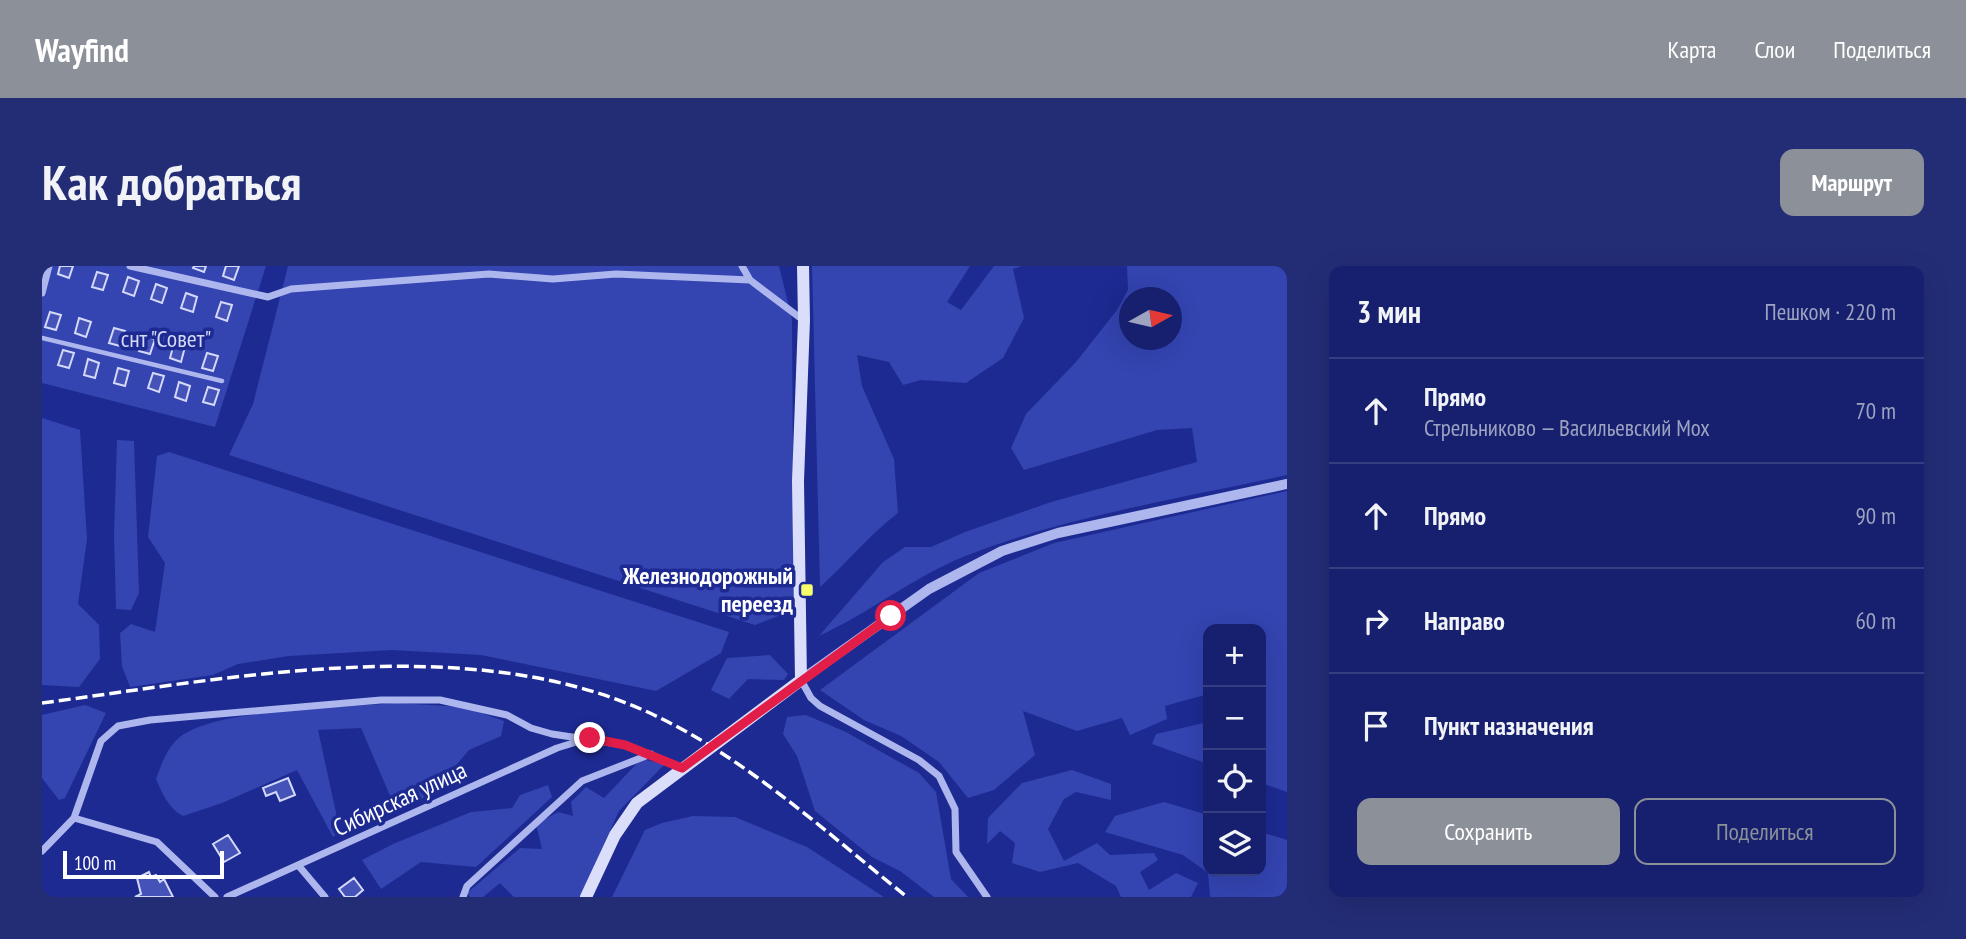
<!DOCTYPE html>
<html lang="ru">
<head>
<meta charset="utf-8">
<style>
	:root { --surface:#16206e; --page:#232d76; --text:#f1f3f6; --muted:#9ea3c2; --line:#353e81; --accent:#8c9099 }
	body { margin:0; font-family:"PT Sans Narrow",sans-serif; background:var(--page); color:var(--text) }
	.controls { position:absolute; right:21px; bottom:21px; display:grid; overflow:hidden; border-radius:14px; box-shadow:0 7px 28px #0002 }
	.controls button { width:63px; height:63px; display:grid; place-items:center; padding:0; border:0; border-bottom:2px solid var(--line); background:var(--surface); color:var(--text); font:35px sans-serif }
	.compass { position:absolute; left:1077px; top:21px; width:63px; height:63px; border-radius:50%; background:var(--surface); box-shadow:0 7px 28px #0002; rotate:82deg }
	.scale { position:absolute; left:21px; bottom:18px; width:161px; box-sizing:border-box; padding-left:7px; border:4px solid #fff; border-top:0; font-size:19px; line-height:24px; white-space:nowrap; color:#fff; -webkit-text-stroke:5px #1d2a92; paint-order:stroke }
	.stop { position:absolute; width:21px; height:21px; margin:-16px; border:5px solid #e11d48; border-radius:50%; background:#fff }
	.stop.end { background:#e11d48; border-color:#fff; box-shadow:0 2px 7px #0008 }
	.list { margin:0; padding:0; list-style:none }
	h2 { display:flex; justify-content:space-between; align-items:center; height:91px; margin:0; padding:0 28px; font-size:30px }
	h2 small { font-size:23px; font-weight:400; color:var(--muted) }
	.list li { display:grid; grid-template-columns:46px 1fr auto; gap:21px; align-items:center; box-sizing:border-box; height:105px; padding:0 28px; border-top:2px solid var(--line) }
	.list b { display:block; font-size:26px; white-space:nowrap }
	.list p { margin:0; font-size:23px; white-space:nowrap; color:var(--muted) }
	.list em { font-size:23px; font-style:normal; color:var(--muted) }
	.actions { display:flex; gap:14px; padding:21px 28px }
	.actions a { flex:1; padding:16px 0; border:2px solid var(--accent); border-radius:14px; text-align:center; font-size:24px; color:var(--accent) }
	.actions .main { background:var(--accent); color:#fff }
	.icon { flex:none; width:38px; height:38px; fill:none; stroke:currentColor; stroke-width:2; stroke-linecap:round; stroke-linejoin:round }
	.map { position:relative; flex:none; width:1245px; height:631px; overflow:hidden; border-radius:14px }
	header { display:flex; align-items:center; gap:42px; box-sizing:border-box; height:98px; padding:0 35px; background:var(--accent); color:#fff }
	header strong { font-size:33px }
	nav { display:flex; gap:38px; margin-inline-start:auto; font-size:24px }
	.intro { display:flex; align-items:center; justify-content:space-between; box-sizing:border-box; height:168px; padding:0 42px }
	h1 { margin:0; font-size:49px }
	.button { padding:18px 32px; border-radius:14px; background:var(--accent); color:#fff; font-size:24px; font-weight:700 }
	main { display:flex; gap:42px; padding:0 42px }
	aside { flex:1; background:var(--surface); border-radius:14px; box-shadow:0 7px 28px #0002 }
	.map>svg:first-child { display:block }
</style>
</head>
<body>
<header>
<strong>Wayfind</strong>
<nav><a>Карта</a><a>Слои</a><a>Поделиться</a></nav>
</header>
<div class="intro"><h1>Как добраться</h1><a class="button">Маршрут</a></div>
<main>
<div class="map">
<svg width="1245" height="631" viewBox="0 0 1245 631">
	<rect width="100%" height="100%" fill="#1d2a92"/>
	<path fill="#3444b1" fill-rule="evenodd" d="M0,0h224l-51,161 -173,-44z
		M246,0h491l13,53 2,291 -39,15 -526,-170 24,-51z
		M770,0h158l-23,36 14,8 33,-44h28l-9,3 11,49 -21,40 -37,25 -45,-3 -18,5 -14,-23 -32,-7 5,31 32,73 4,54c-29,22 -51,50 -78,74z
		M1085,0h160v209c-108,24 -221,41 -324,82 -51,21 -94,56 -144,79l64,-74 22,-15h26l34,-15 86,-30 146,-40 -5,-34 -35,2 -133,40 -13,-22 15,-34 50,-52 41,-52 11,-20zM1087,32h42v42h-42z
		M0,152l38,12 7,109 -9,65 21,21 1,34 -21,28 -37,-2z
		M75,174l17,1 5,152 -8,17 -15,-1 -2,-74z
		M127,186l560,180 -8,21 -65,38 -175,-36 -89,-5 -103,6 -51,8 -25,11 -83,12 -8,-21 -2,-33 11,-9 24,8 10,-69 -17,-26 9,-81z
		M1245,225v301l-26,-9v-154h-53v65l-43,12 2,13 -37,16 -8,-17 -45,13 -54,-20 12,44 -41,35 -26,8 -29,-36 -38,-26 -37,-16 -44,-30 159,-117 75,-30z
		M728,389l18,19 -4,6 -36,-1 -19,20 -18,-9 16,-32z
		M354,437l68,4 40,14 -3,15 -32,14 -36,43 -36,19 -36,-84 -43,2 22,101 -7,6 -36,-67 -75,33 -39,13c-14,-7 -21,-23 -27,-37 6,-16 12,-35 28,-45 43,-26 159,-26 212,-31z
		M43,439l21,8 -41,85 -6,2 -17,-22v-63z
		M764,449l40,17 73,41 17,19 15,87 17,18h-34l-34,-26 -28,-14 -57,-46 -18,-55 -14,-22 4,-17z
		M1166,456v42l-56,-20 4,-10z
		M599,493l24,5 -46,47 -39,86h-66l-14,-14 -17,14h-13l-3,-4 53,-45 22,1 -6,-25 22,-12 15,4 -2,-14 15,-15 18,11z
		M1030,504l39,14v16l-35,-8 -12,7 -16,30 16,32 33,-18 13,12 44,-2 4,7 -18,12 9,18 27,-17 22,10 -7,14h-70l-5,-11 -38,-23 -38,9 -28,-9 3,-20 -15,-12 -13,13 1,-26 34,-35z
		M506,519l4,12 -76,70 -55,-5 -40,27 -19,-29 31,-16 78,-32 41,-4 8,-13z
		M1122,536l44,13v56h53v-39l26,8v57h-77l-2,-24 -25,-18 -78,-23 10,-16z
		M651,550l42,1 72,30 77,50h-272l33,-67 17,-7z"/>
	<path fill="#4553b9" stroke="#d4d9fa" stroke-width="2" d="M18,0h13l-4,12 -11,-4z
		M152,0h12l-2,6 -11,-4z
		M184,0h13l-5,14 -11,-4z
		M55,6l11,3 -5,15 -11,-3z
		M86,11l11,4 -5,15 -11,-4z
		M114,18l11,4 -5,15 -11,-4z
		M144,27l11,4 -4,15 -12,-4z
		M179,36l11,3 -5,16 -11,-4z
		M8,46l11,3 -5,15 -11,-3z
		M37,52l12,4 -5,15 -11,-4z
		M72,62l11,3 -5,15 -11,-3z
		M102,70l11,3 -5,15 -11,-3z
		M132,77l11,4 -4,15 -11,-4z
		M21,84l11,3 -5,15 -11,-3z
		M165,87l11,3 -5,15 -11,-3z
		M46,93l11,4 -4,15 -11,-3z
		M76,102l11,3 -4,15 -11,-3z
		M111,107l11,3 -5,16 -11,-4z
		M137,116l11,4 -4,15 -11,-4z
		M166,121l11,3 -5,15 -11,-3z
		M246,512l7,17 -15,6 -4,-9 -10,4 -3,-8z
		M186,569l12,18 -16,9 -11,-18z
		M107,606l2,5 5,-2 4,7 4,-3 9,18h-38l6,-3 -4,-16z
		M312,612l9,12 -8,7h-10l-6,-8z"/>
	<g fill="none" stroke-linecap="round" stroke-linejoin="round">
		<path stroke="#aeb6ee" stroke-width="4.5" d="M0,72l180,43"/>
		<path stroke="#aeb6ee" stroke-width="7" d="M88,0l138,31 23,-8 198,-15 64,5 63,-5 134,6
			M700,0l8,14 53,40
			M0,27l7,-27
			M759,414l10,18 9,8 99,54 20,16 16,33 1,43 31,45
			M32,552l83,24 58,55
			M0,585l32,-33 27,-77 17,-15 32,-6 231,-20h59l67,15 24,13 21,6 73,11 57,23
			M256,599l27,32
			M185,631l330,-149 29,-9
			M421,631l4,-11 115,-105 69,-27"/>
		<path stroke="#aeb6ee" stroke-width="10" d="M759,414l128,-91 73,-38 56,-18 229,-49"/>
		<path stroke="#dbdefa" stroke-width="12" d="M544,631l29,-62 22,-32 164,-123 -3,-199 6,-161 -1,-54"/>
		<path stroke="#fff" stroke-width="3.5" stroke-dasharray="12 5" stroke-linecap="butt" d="M0,437c191,-25 431,-74 612,12 93,44 173,118 253,182"/>
	</g>
	<g fill="none" stroke-linecap="round" stroke-linejoin="round">
		<path stroke="#e11d48" stroke-width="9" d="M548,472l35,7 57,23 209,-152"/>
	</g>
	<rect fill="#f8fe6c" stroke="#1d2a92" stroke-width="2.5" x="758" y="317" width="14" height="14" rx="3.5"/>
	<g text-anchor="middle" stroke-width="7" stroke-linejoin="round" paint-order="stroke">
		<g font-size="24" fill="#d4d9fa" stroke="#1d2a92">
			<text x="124" y="81">снт "Совет"</text>
		</g>
		<g font-size="24" font-weight="bold" fill="#fff" stroke="#1d2a92" text-anchor="end">
			<text x="751" y="318">Железнодорожный<tspan x="751" dy="28">переезд</tspan></text>
		</g>
		<g font-size="24" fill="#fff" stroke="#1d2a92">
			<text transform="translate(358 533) rotate(-25)" y="8">Сибирская улица</text>
		</g>
	</g>
</svg>
<div class="controls">
<button>+</button>
<button>−</button>
<button><svg class="icon" aria-label="locate" viewBox="0 0 24 24"><circle cx="12" cy="12" r="6"/><path d="M12 2v4M12 18v4M2 12h4M18 12h4"/></svg></button>
<button><svg class="icon" aria-label="layers" viewBox="0 0 24 24"><path d="M12 4l9 5-9 5-9-5zM3 14l9 5 9-5"/></svg></button>
</div>
<svg class="compass" viewBox="-18 -18 36 36"><path d="M0-13l5 13h-10z" fill="#e53935"/><path d="M0 13l5-13h-10z" fill="#9ea3c2"/></svg>
<div class="scale">100 m</div>
<div class="stop" style="left:849px;top:350px"></div>
<div class="stop end" style="left:548px;top:472px"></div>
</div>
<aside>
<h2>3 мин<small>Пешком · 220 m</small></h2>
<ul class="list">
<li><svg class="icon" aria-label="ahead" viewBox="0 0 24 24"><path d="M12 20V5M6 11l6-6 6 6"/></svg><div><b>Прямо</b><p>Стрельниково — Васильевский Мох</p></div><em>70 m</em></li>
<li><svg class="icon" aria-label="ahead" viewBox="0 0 24 24"><path d="M12 20V5M6 11l6-6 6 6"/></svg><div><b>Прямо</b></div><em>90 m</em></li>
<li><svg class="icon" aria-label="right" viewBox="0 0 24 24"><path d="M7 20v-9h11M14 6l5 5-5 5"/></svg><div><b>Направо</b></div><em>60 m</em></li>
<li><svg class="icon" aria-label="arrive" viewBox="0 0 24 24"><path d="M6 21V4h12l-3 4 3 4H6"/></svg><div><b>Пункт назначения</b></div></li>
</ul>
<div class="actions"><a class="main">Сохранить</a><a>Поделиться</a></div>
</aside>
</main>
</body>
</html>
